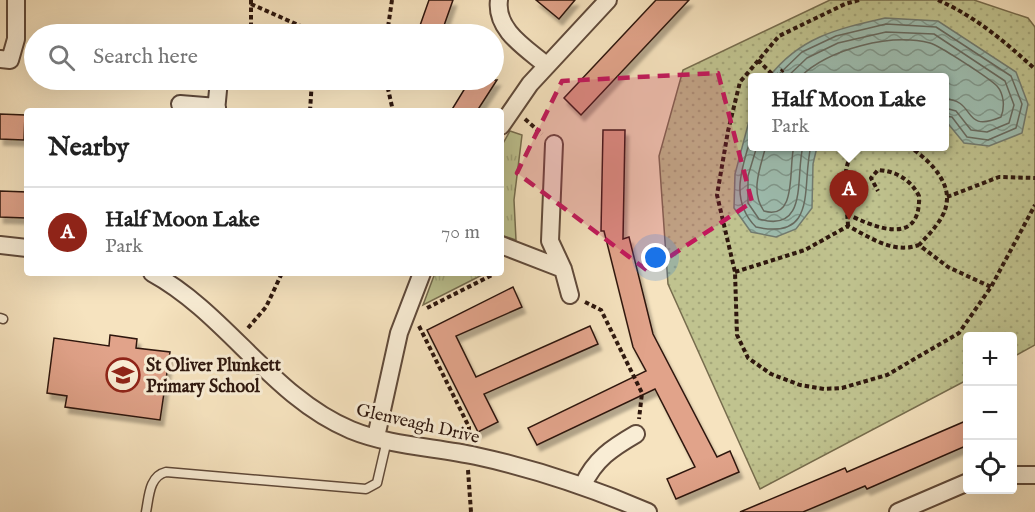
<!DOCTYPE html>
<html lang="en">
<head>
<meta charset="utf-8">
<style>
	:root { --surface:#fff; --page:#f6f6f6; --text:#222; --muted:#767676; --line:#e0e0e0; --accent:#8f2418 }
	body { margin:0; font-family:"IM FELL English",serif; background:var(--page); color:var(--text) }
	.controls { position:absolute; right:18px; bottom:18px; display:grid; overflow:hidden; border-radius:6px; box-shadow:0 6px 24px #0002 }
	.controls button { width:54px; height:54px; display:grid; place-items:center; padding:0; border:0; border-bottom:2px solid var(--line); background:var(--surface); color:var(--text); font:30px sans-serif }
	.you { position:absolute; left:656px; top:258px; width:21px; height:21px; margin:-15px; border:4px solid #fff; border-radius:50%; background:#1a73e8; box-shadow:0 0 0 9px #1a73e833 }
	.badge { display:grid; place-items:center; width:39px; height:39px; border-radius:50%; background:var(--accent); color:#fff; font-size:20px; font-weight:700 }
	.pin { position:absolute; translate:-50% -50px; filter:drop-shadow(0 2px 3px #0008) }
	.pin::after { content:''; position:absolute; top:32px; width:21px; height:18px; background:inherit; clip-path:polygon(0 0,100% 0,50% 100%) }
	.popup { position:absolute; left:748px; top:73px; width:201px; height:78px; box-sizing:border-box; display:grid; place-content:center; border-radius:6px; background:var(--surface); filter:drop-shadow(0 2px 4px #0005); font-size:20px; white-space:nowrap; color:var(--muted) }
	.popup b { font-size:22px; color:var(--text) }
	.popup::after { content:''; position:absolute; left:50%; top:100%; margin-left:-12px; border:12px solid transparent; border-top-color:var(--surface) }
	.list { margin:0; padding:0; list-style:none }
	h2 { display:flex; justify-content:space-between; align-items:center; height:78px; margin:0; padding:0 24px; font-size:26px }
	h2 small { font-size:20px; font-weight:400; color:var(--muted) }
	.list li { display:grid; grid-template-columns:39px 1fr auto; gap:18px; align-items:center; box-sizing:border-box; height:90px; padding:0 24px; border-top:2px solid var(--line) }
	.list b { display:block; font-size:22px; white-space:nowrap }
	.list p { margin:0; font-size:20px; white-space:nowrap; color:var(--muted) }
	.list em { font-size:20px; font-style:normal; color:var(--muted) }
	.icon { flex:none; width:33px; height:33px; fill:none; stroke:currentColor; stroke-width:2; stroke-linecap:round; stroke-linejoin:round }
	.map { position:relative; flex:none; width:1035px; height:512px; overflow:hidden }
	.search { position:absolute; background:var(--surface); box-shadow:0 6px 24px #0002; left:24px; top:24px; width:480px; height:66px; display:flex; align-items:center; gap:15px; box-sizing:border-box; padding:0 21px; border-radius:33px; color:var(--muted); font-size:22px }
	.panel { position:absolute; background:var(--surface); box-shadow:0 6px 24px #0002; left:24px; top:108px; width:480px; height:168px; border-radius:6px }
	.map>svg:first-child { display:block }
</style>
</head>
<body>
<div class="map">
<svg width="1035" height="512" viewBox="0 0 1035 512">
	<defs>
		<pattern id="grass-tufts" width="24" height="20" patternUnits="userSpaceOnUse" patternTransform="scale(1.5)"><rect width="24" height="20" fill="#c0c38f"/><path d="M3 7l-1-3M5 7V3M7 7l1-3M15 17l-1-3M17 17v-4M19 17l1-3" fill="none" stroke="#a5a77a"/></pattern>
		<pattern id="park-dots" width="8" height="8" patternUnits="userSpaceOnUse" patternTransform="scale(1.5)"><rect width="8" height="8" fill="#c0c38f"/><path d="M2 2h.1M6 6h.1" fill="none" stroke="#a5a77a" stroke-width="1.8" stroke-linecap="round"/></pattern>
		<pattern id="water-waves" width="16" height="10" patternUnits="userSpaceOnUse" patternTransform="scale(1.5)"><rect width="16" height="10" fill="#9dbeb1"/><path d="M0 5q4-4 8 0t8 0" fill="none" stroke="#80998e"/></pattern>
		<filter id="shadow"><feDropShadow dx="3.5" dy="6" stdDeviation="1.5" flood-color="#0004"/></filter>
	</defs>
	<rect width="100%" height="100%" fill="#f6e3bf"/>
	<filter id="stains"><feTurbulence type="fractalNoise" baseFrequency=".00333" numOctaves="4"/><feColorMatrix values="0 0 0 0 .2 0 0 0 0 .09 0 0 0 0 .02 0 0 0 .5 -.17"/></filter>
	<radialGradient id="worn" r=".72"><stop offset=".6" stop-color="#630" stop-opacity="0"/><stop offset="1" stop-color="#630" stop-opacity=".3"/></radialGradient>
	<path fill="url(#grass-tufts)" stroke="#776d4e" stroke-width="1.5" d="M510,131l12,4 -8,65 2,40 -15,-5v-88z
		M435,273h51l-63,32z"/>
	<path fill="url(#park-dots)" stroke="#776d4e" stroke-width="1.5" fill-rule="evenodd" d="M830,0h144l54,18 7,9v318l-22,12 -1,-21h-44l-1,44 -207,109 -92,-205 -9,-128 24,-86zM753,77h192v69h-192z"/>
	<path fill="url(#water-waves)" stroke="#717b70" stroke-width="1.5" d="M885,18l53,3 78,51 12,32 -6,29 -33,13 -25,-3 -19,-23v-43h-176c31,-40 68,-48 116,-59z
		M753,106v40l64,1 -4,17 -1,44 -16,21 -20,8 -25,-5 -17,-24 1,-34z"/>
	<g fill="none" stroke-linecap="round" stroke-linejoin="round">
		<path stroke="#666a60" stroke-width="1.5" d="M776,77l26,-25 34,-16 50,-12 50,3 75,49 11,28 -6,24 -28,12 -21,-3 -15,-20 -7,-1
			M787,77l20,-19 31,-15 48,-11 48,2 71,47 9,24 -5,18 -22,9 -16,-2 -15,-19 -11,-3
			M800,77c29,-28 90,-44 130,-34 10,3 59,35 67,43 7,8 8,21 4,31 -40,17 -24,-17 -56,-18
			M753,131c-10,34 -25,68 3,96 63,14 45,-42 55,-81
			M757,146l-9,30v27l11,16c50,15 36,-43 44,-73
			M766,146c-6,22 -16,46 -2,65 34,10 24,-44 30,-65"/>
	</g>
	<path fill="#e1a38a" stroke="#2e170e" stroke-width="1.5" filter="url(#shadow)" d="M429,0h24l-12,34h-24z
		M536,0h39l-16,19z
		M656,0h33l-108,115 -17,-17z
		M470,80h27l-20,31h-26z
		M0,114l25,1 -1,25 -24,-1z
		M603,130h22l-2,109 6,-2 24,97 64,123 13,-6 9,21 -63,27 -9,-20 28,-12 -40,-78 -118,56 -9,-17 118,-57 -13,-24 -29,-116h-3z
		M0,191l27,1 -1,26 -26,-1z
		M513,287l9,20 -66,29 20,41 114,-51 8,18 -114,50 14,28 -20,10 -51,-102z
		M110,335l27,4 -1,9 34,4 -10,68 -95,-13 2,-11 -20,-3 7,-55 55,8z
		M968,420v25l-101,44 -2,-3 -62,26h-63l105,-44 2,4z"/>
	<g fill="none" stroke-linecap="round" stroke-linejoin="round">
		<defs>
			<path id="service" d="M0,318l3,1
				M146,512c3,-15 3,-36 20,-40l200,17 11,-6 10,-43"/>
			<path id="minor" d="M499,0c-4,30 27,48 47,65
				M0,59l10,1 6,-21v-39
				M180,104l37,3
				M216,111l3,-31
				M501,126l29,-42 78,-84
				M554,144l-4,97 13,28 7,26
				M0,245l27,3
				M501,245l62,24
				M152,273c75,41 120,124 199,157 39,16 84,17 125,26 60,13 116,32 172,56
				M376,437l23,-104 23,-60
				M1012,475h23
				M583,485c12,-26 29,-37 53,-51
				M898,512l70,-30"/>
		</defs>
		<use href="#service" stroke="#604a3a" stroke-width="11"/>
		<use href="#minor" stroke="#604a3a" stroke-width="20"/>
		<path stroke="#2e170e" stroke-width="4" stroke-dasharray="4.5 3" stroke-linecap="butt" d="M251,0v34
			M859,0l-14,4 -66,32 -39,46 -12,49 -11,64 18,77 2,63 11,23 23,16 29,11 24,4 18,-1 45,-13 72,-42 32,-46 44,-82
			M938,0c38,17 66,41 97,69
			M251,4l63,28v2
			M387,34l5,-34
			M758,60l17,17
			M776,77l7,-7
			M386,80l7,31
			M310,111l2,-31
			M525,119l17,15
			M908,146c10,6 19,14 26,22 26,32 9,52 -15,77
			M947,197l52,-20 36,1
			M847,214c27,13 74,34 72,-18 -8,-16 -23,-25 -41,-26l-7,8 7,13
			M848,226c-1,-25 -10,-58 9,-80
			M735,272l70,-22 43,-24c23,12 45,28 71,19l29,22 43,20
			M585,302l16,8 41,83 -3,26
			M427,308l69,-35
			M419,326l50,101v11
			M248,328l18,-21 16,-34
			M468,470l3,42"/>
		<use href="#service" stroke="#f9edd5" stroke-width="8"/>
		<use href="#minor" stroke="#f9edd5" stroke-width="16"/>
	</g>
	<path fill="#c2185b" fill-opacity="0.2" stroke="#c2185b" stroke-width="4.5" stroke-dasharray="12 8" stroke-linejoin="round" d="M718,73l34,129 -104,69 -131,-98 45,-92z"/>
	<defs>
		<symbol id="school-ring" viewBox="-11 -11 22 22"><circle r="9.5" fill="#f9edd5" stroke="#8f2418" stroke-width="1.5"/><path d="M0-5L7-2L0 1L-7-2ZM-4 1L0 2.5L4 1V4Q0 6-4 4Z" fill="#8f2418"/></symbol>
	</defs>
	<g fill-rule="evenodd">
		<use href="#school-ring" x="104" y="356" width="38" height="38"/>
	</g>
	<g text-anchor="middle" stroke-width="6" stroke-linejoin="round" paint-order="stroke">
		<g font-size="18" font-weight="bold" fill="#2e170e" stroke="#f9edd5" text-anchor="start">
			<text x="146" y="371">St Oliver Plunkett<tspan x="146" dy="21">Primary School</tspan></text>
		</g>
		<g font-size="18" fill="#2e170e" stroke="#f9edd5">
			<text transform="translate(418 423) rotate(13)" y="6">Glenveagh Drive</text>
		</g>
	</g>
	<rect width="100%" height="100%" filter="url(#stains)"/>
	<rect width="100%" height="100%" fill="url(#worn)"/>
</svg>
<div class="controls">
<button>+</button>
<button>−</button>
<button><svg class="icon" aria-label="locate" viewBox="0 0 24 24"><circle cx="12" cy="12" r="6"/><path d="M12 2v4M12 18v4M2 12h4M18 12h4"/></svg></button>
</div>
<div class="you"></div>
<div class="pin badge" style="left:849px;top:220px">A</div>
<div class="popup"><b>Half Moon Lake</b>Park</div>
<div class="search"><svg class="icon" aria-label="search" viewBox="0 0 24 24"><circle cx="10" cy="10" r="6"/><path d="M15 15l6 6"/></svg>Search here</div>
<section class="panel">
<h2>Nearby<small></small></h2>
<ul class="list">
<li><span class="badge">A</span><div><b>Half Moon Lake</b><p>Park</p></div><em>70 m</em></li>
</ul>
</section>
</div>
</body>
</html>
